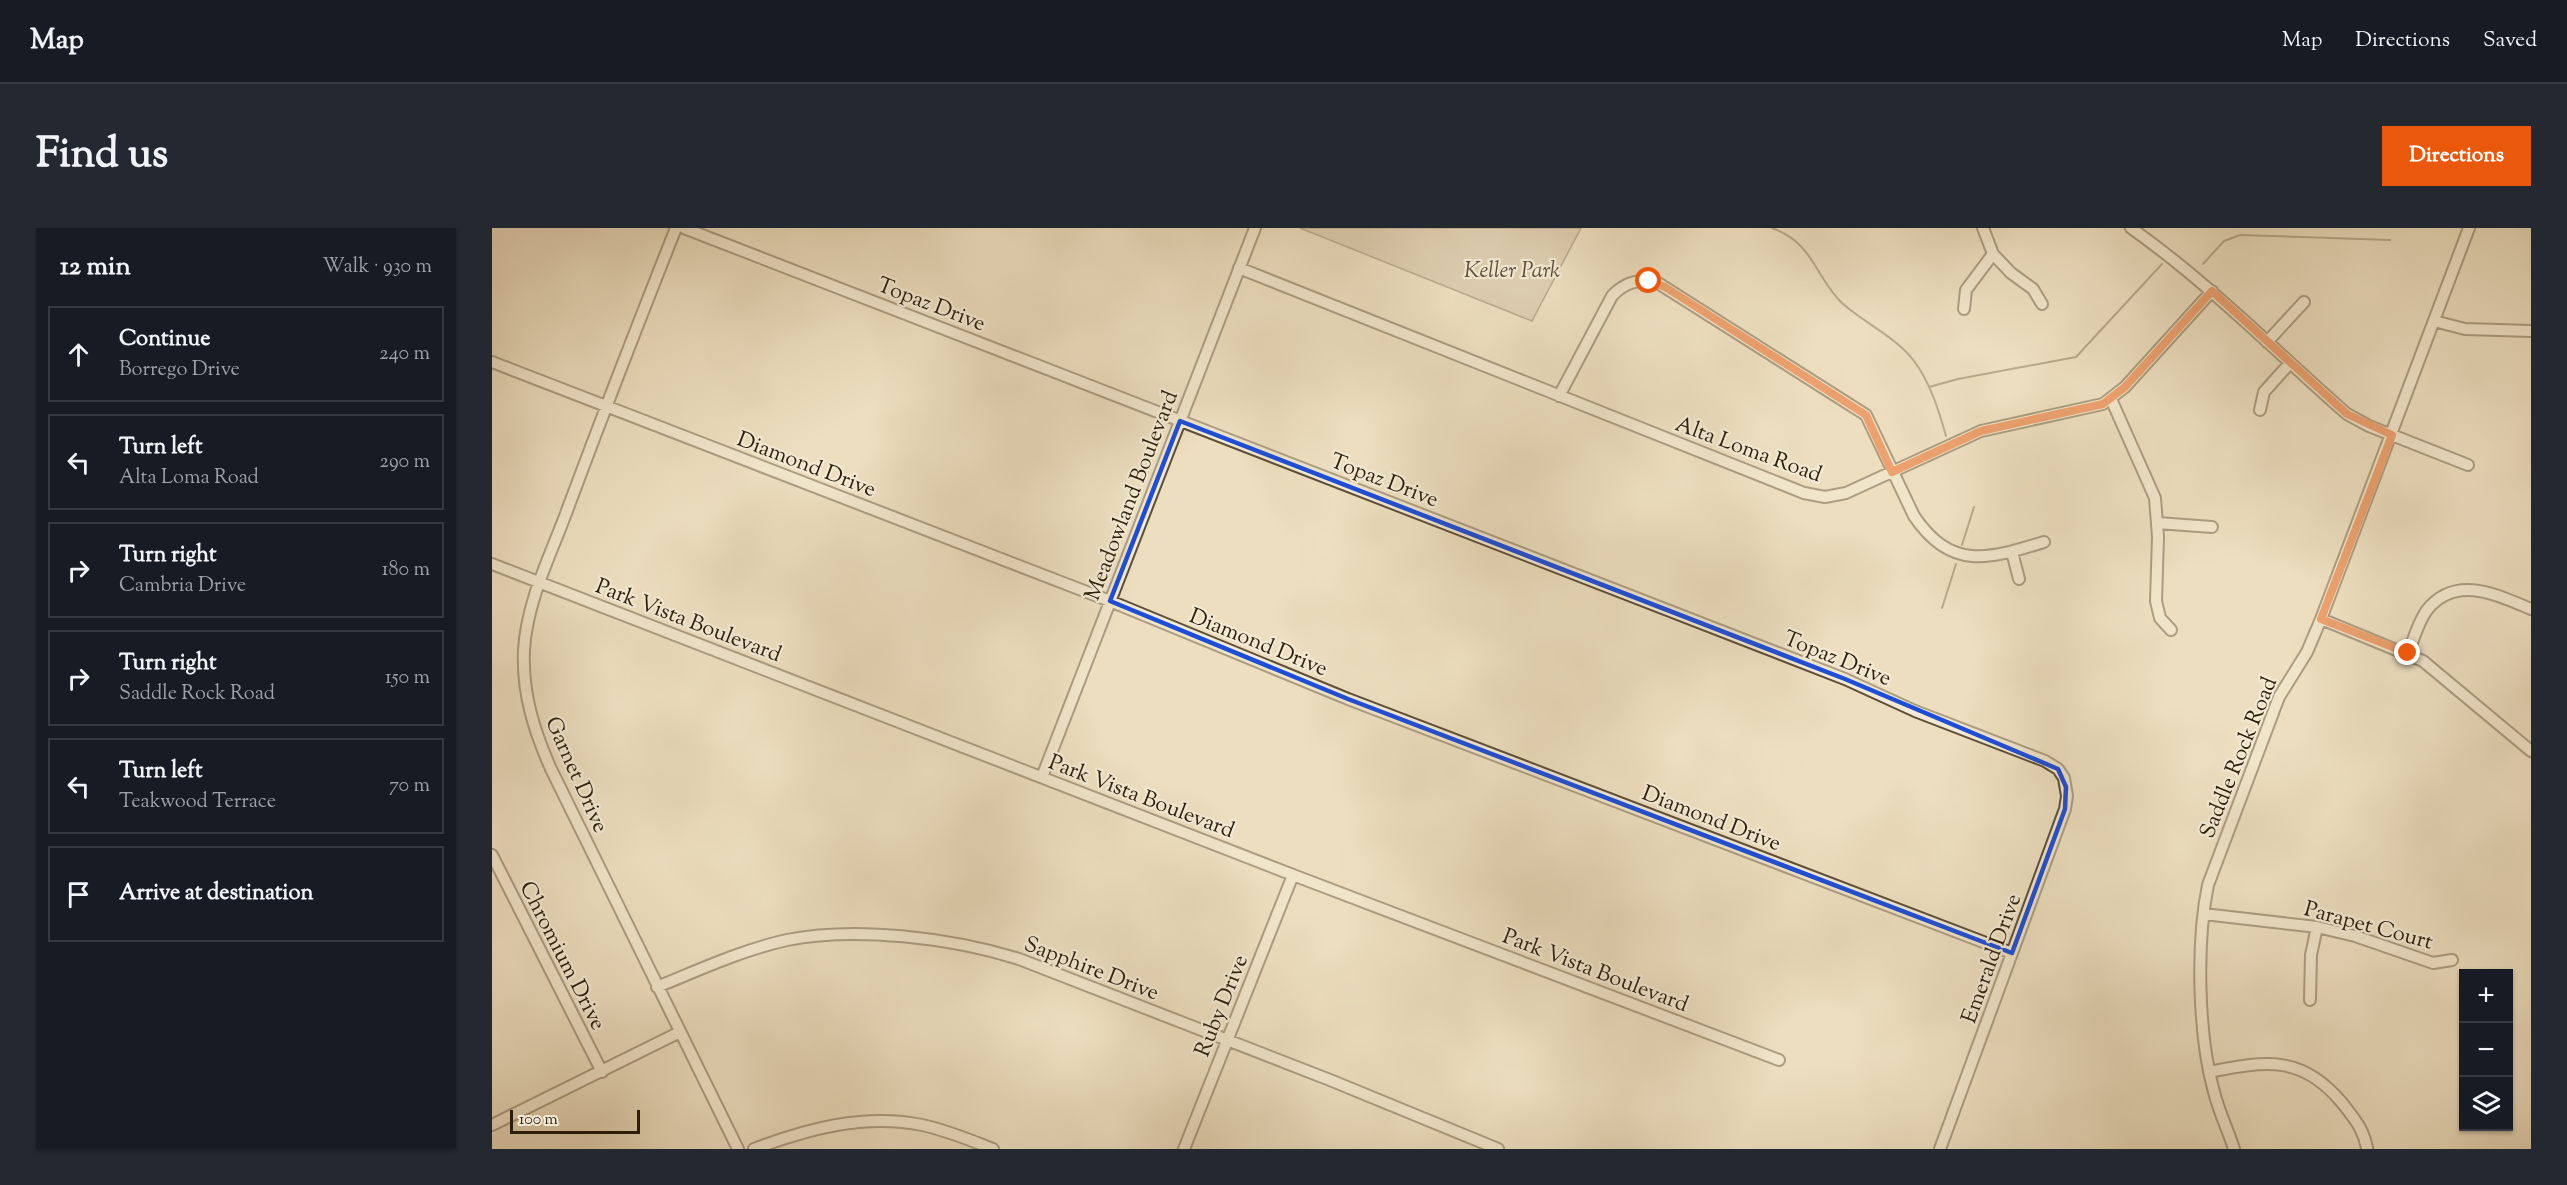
<!DOCTYPE html>
<html lang="en">
<head>
<meta charset="utf-8">
<style>
	:root { --surface:#171b24; --page:#242831; --text:#f1f3f6; --muted:#9ea1a6; --line:#363941; --accent:#ea580c }
	body { margin:0; font-family:"Sorts Mill Goudy",serif; background:var(--page); color:var(--text) }
	.controls { position:absolute; right:18px; bottom:18px; display:grid; overflow:hidden; border-radius:0px; box-shadow:0 2px 4px #0004 }
	.controls button { width:54px; height:54px; display:grid; place-items:center; padding:0; border:0; border-bottom:2px solid var(--line); background:var(--surface); color:var(--text); font:30px sans-serif }
	.scale { position:absolute; left:18px; bottom:15px; width:130px; box-sizing:border-box; padding-left:6px; border:3px solid #2d1e0a; border-top:0; font-size:16px; line-height:21px; white-space:nowrap; color:#2d1e0a; -webkit-text-stroke:4px #f3ead5; paint-order:stroke }
	.stop { position:absolute; width:18px; height:18px; margin:-14px; border:4px solid #ea580c; border-radius:50%; background:#fff }
	.stop.end { background:#ea580c; border-color:#fff; box-shadow:0 2px 6px #0008 }
	.list { margin:0; padding:0; list-style:none }
	h2 { display:flex; justify-content:space-between; align-items:center; height:78px; margin:0; padding:0 24px; font-size:26px }
	h2 small { font-size:20px; font-weight:400; color:var(--muted) }
	.list li { display:grid; grid-template-columns:39px 1fr auto; gap:18px; align-items:center; box-sizing:border-box; height:96px; margin:0 12px 12px; padding:0 12px; border:2px solid var(--line); border-radius:0px }
	.list b { display:block; font-size:22px; white-space:nowrap }
	.list p { margin:0; font-size:20px; white-space:nowrap; color:var(--muted) }
	.list em { font-size:20px; font-style:normal; color:var(--muted) }
	.icon { flex:none; width:33px; height:33px; fill:none; stroke:currentColor; stroke-width:2; stroke-linecap:round; stroke-linejoin:round }
	.map { position:relative; flex:none; width:2039px; height:921px; overflow:hidden; border-radius:0px }
	header { display:flex; align-items:center; gap:36px; box-sizing:border-box; height:84px; padding:0 30px; background:var(--surface); border-bottom:2px solid var(--line) }
	header strong { font-size:28px }
	nav { display:flex; gap:33px; margin-inline-start:auto; font-size:21px }
	.intro { display:flex; align-items:center; justify-content:space-between; box-sizing:border-box; height:144px; padding:0 36px }
	h1 { margin:0; font-size:42px }
	.button { padding:15px 27px; border-radius:0px; background:var(--accent); color:#fff; font-size:21px; font-weight:700 }
	main { display:flex; gap:36px; padding:0 36px }
	aside { flex:1; background:var(--surface); border-radius:0px; box-shadow:0 2px 4px #0004 }
	.map>svg:first-child { display:block }
</style>
</head>
<body>
<header>
<strong>Map</strong>
<nav><a>Map</a><a>Directions</a><a>Saved</a></nav>
</header>
<div class="intro"><h1>Find us</h1><a class="button">Directions</a></div>
<main>
<aside>
<h2>12 min<small>Walk · 930 m</small></h2>
<ul class="list">
<li><svg class="icon" aria-label="ahead" viewBox="0 0 24 24"><path d="M12 20V5M6 11l6-6 6 6"/></svg><div><b>Continue</b><p>Borrego Drive</p></div><em>240 m</em></li>
<li><svg class="icon" aria-label="left" viewBox="0 0 24 24"><path d="M17 20v-9H6M10 6l-5 5 5 5"/></svg><div><b>Turn left</b><p>Alta Loma Road</p></div><em>290 m</em></li>
<li><svg class="icon" aria-label="right" viewBox="0 0 24 24"><path d="M7 20v-9h11M14 6l5 5-5 5"/></svg><div><b>Turn right</b><p>Cambria Drive</p></div><em>180 m</em></li>
<li><svg class="icon" aria-label="right" viewBox="0 0 24 24"><path d="M7 20v-9h11M14 6l5 5-5 5"/></svg><div><b>Turn right</b><p>Saddle Rock Road</p></div><em>150 m</em></li>
<li><svg class="icon" aria-label="left" viewBox="0 0 24 24"><path d="M17 20v-9H6M10 6l-5 5 5 5"/></svg><div><b>Turn left</b><p>Teakwood Terrace</p></div><em>70 m</em></li>
<li><svg class="icon" aria-label="arrive" viewBox="0 0 24 24"><path d="M6 21V4h12l-3 4 3 4H6"/></svg><div><b>Arrive at destination</b></div></li>
</ul>
</aside>
<div class="map">
<svg width="2039" height="921" viewBox="0 0 2039 921">
	<rect width="100%" height="100%" fill="#ecdebf"/>
	<filter id="stains"><feTurbulence type="fractalNoise" baseFrequency=".00333" numOctaves="4"/><feColorMatrix values="0 0 0 0 .2 0 0 0 0 .09 0 0 0 0 .02 0 0 0 .5 -.17"/></filter>
	<radialGradient id="worn" r=".72"><stop offset=".6" stop-color="#630" stop-opacity="0"/><stop offset="1" stop-color="#630" stop-opacity=".3"/></radialGradient>
	<path fill="#ccbda0" stroke="#7c6e55" stroke-width="1.5" d="M808,0h281l-49,93z"/>
	<g fill="none" stroke-linecap="round" stroke-linejoin="round">
		<path stroke="#796a51" stroke-width="2" d="M1280,0c42,15 43,49 70,75 22,20 54,34 72,58 16,21 25,50 32,75
			M1711,36l21,-23 16,-6 150,5
			M1437,159l29,-8 118,-22 86,-93
			M1470,317l12,-38
			M1450,380l14,-44"/>
		<defs>
			<path id="minor" d="M184,0c-37,93 -73,186 -108,280 -17,47 -41,92 -44,142 -2,43 10,81 27,119l187,380
				M192,0l1161,451 70,32 130,50 13,8 6,9 3,18 -2,13 -125,340
				M1491,0l10,26 18,19 22,16 9,15
				M1639,0c78,55 144,123 216,186l22,12 99,39
				M747,40l565,225 21,4 21,-4 135,-62 122,-27 22,-17 87,-96
				M1472,81l2,-19 27,-36
				M1942,93l31,8 66,2
				M1775,114l37,-40
				M0,134l618,239 238,98 664,254
				M1067,168l53,-100c13,-14 27,-18 46,-13l208,132 48,101c37,55 75,43 130,26
				M1619,171l44,99 3,39 -2,64 4,17 11,12
				M1768,182l4,-18 26,-29
				M1666,295l54,4
				M1520,324l7,27
				M0,336l801,311 486,185
				M1829,391l102,42 108,90
				M1916,425c6,-14 10,-31 19,-43 29,-36 70,-15 104,-1
				M550,549l213,-549
				M0,627l110,217
				M1712,686l113,13 38,9 78,27 19,-3
				M165,759c42,-17 85,-37 130,-47 69,-14 165,-2 232,19l311,121 168,69
				M1818,772l1,-45 6,-28
				M1717,844c57,-11 93,-18 134,32 12,16 20,24 24,44
				M0,897l188,-93
				M262,921c53,-20 111,-36 168,-24 24,5 48,15 71,24
				M692,921l109,-274
				M1742,921c-6,-19 -15,-37 -20,-57 -16,-57 -18,-149 -6,-207l71,-188 28,-45 14,-33 148,-391"/>
		</defs>
		<use href="#minor" stroke="#5d4e37" stroke-width="14"/>
		<use href="#minor" stroke="#f3ead5" stroke-width="10"/>
	</g>
	<g fill="none" stroke-linecap="round" stroke-linejoin="round">
		<path stroke="#ea580c" stroke-width="8" d="M1157,53l16,6 201,128 26,57 89,-41 122,-27 22,-17 87,-96 135,123 45,21 -71,184 87,34"/>
	</g>
	<path d="M0 0H2039V921H0ZM688,193l665,258 213,90 8,18 -1,22 -53,144 -664,-254 -238,-98z" fill="#ecdebf" fill-opacity=".55" fill-rule="evenodd"/>
	<path fill="none" stroke="#1d4ed8" stroke-width="4.5" stroke-linejoin="round" d="M688,193l665,258 213,90 8,18 -1,22 -53,144 -664,-254 -238,-98z"/>
	<g text-anchor="middle" stroke-width="4.5" stroke-linejoin="round" paint-order="stroke">
		<g font-size="22" font-style="italic" fill="#5d4e37" stroke="#f3ead5">
			<text x="1020" y="49">Keller Park</text>
		</g>
		<g font-size="22" fill="#2d1e0a" stroke="#f3ead5">
			<text transform="translate(440 75) rotate(21)" y="8">Topaz Drive</text>
			<text transform="translate(1257 220) rotate(20)" y="8">Alta Loma Road</text>
			<text transform="translate(315 235) rotate(21)" y="8">Diamond Drive</text>
			<text transform="translate(893 251) rotate(21)" y="8">Topaz Drive</text>
			<text transform="translate(638 267) rotate(-69)" y="8">Meadowland Boulevard</text>
			<text transform="translate(197 391) rotate(21)" y="8">Park Vista Boulevard</text>
			<text transform="translate(767 413) rotate(22)" y="8">Diamond Drive</text>
			<text transform="translate(1346 429) rotate(22)" y="8">Topaz Drive</text>
			<text transform="translate(1745 529) rotate(-68)" y="8">Saddle Rock Road</text>
			<text transform="translate(86 546) rotate(66)" y="8">Garnet Drive</text>
			<text transform="translate(650 567) rotate(21)" y="8">Park Vista Boulevard</text>
			<text transform="translate(1220 589) rotate(21)" y="8">Diamond Drive</text>
			<text transform="translate(1877 696) rotate(15)" y="8">Parapet Court</text>
			<text transform="translate(72 727) rotate(63)" y="8">Chromium Drive</text>
			<text transform="translate(1498 730) rotate(-70)" y="8">Emerald Drive</text>
			<text transform="translate(600 739) rotate(21)" y="8">Sapphire Drive</text>
			<text transform="translate(1104 741) rotate(21)" y="8">Park Vista Boulevard</text>
			<text transform="translate(728 777) rotate(-68)" y="8">Ruby Drive</text>
		</g>
	</g>
	<rect width="100%" height="100%" filter="url(#stains)"/>
	<rect width="100%" height="100%" fill="url(#worn)"/>
</svg>
<div class="controls">
<button>+</button>
<button>−</button>
<button><svg class="icon" aria-label="layers" viewBox="0 0 24 24"><path d="M12 4l9 5-9 5-9-5zM3 14l9 5 9-5"/></svg></button>
</div>
<div class="scale">100 m</div>
<div class="stop" style="left:1157px;top:53px"></div>
<div class="stop end" style="left:1916px;top:425px"></div>
</div>
</main>
</body>
</html>
